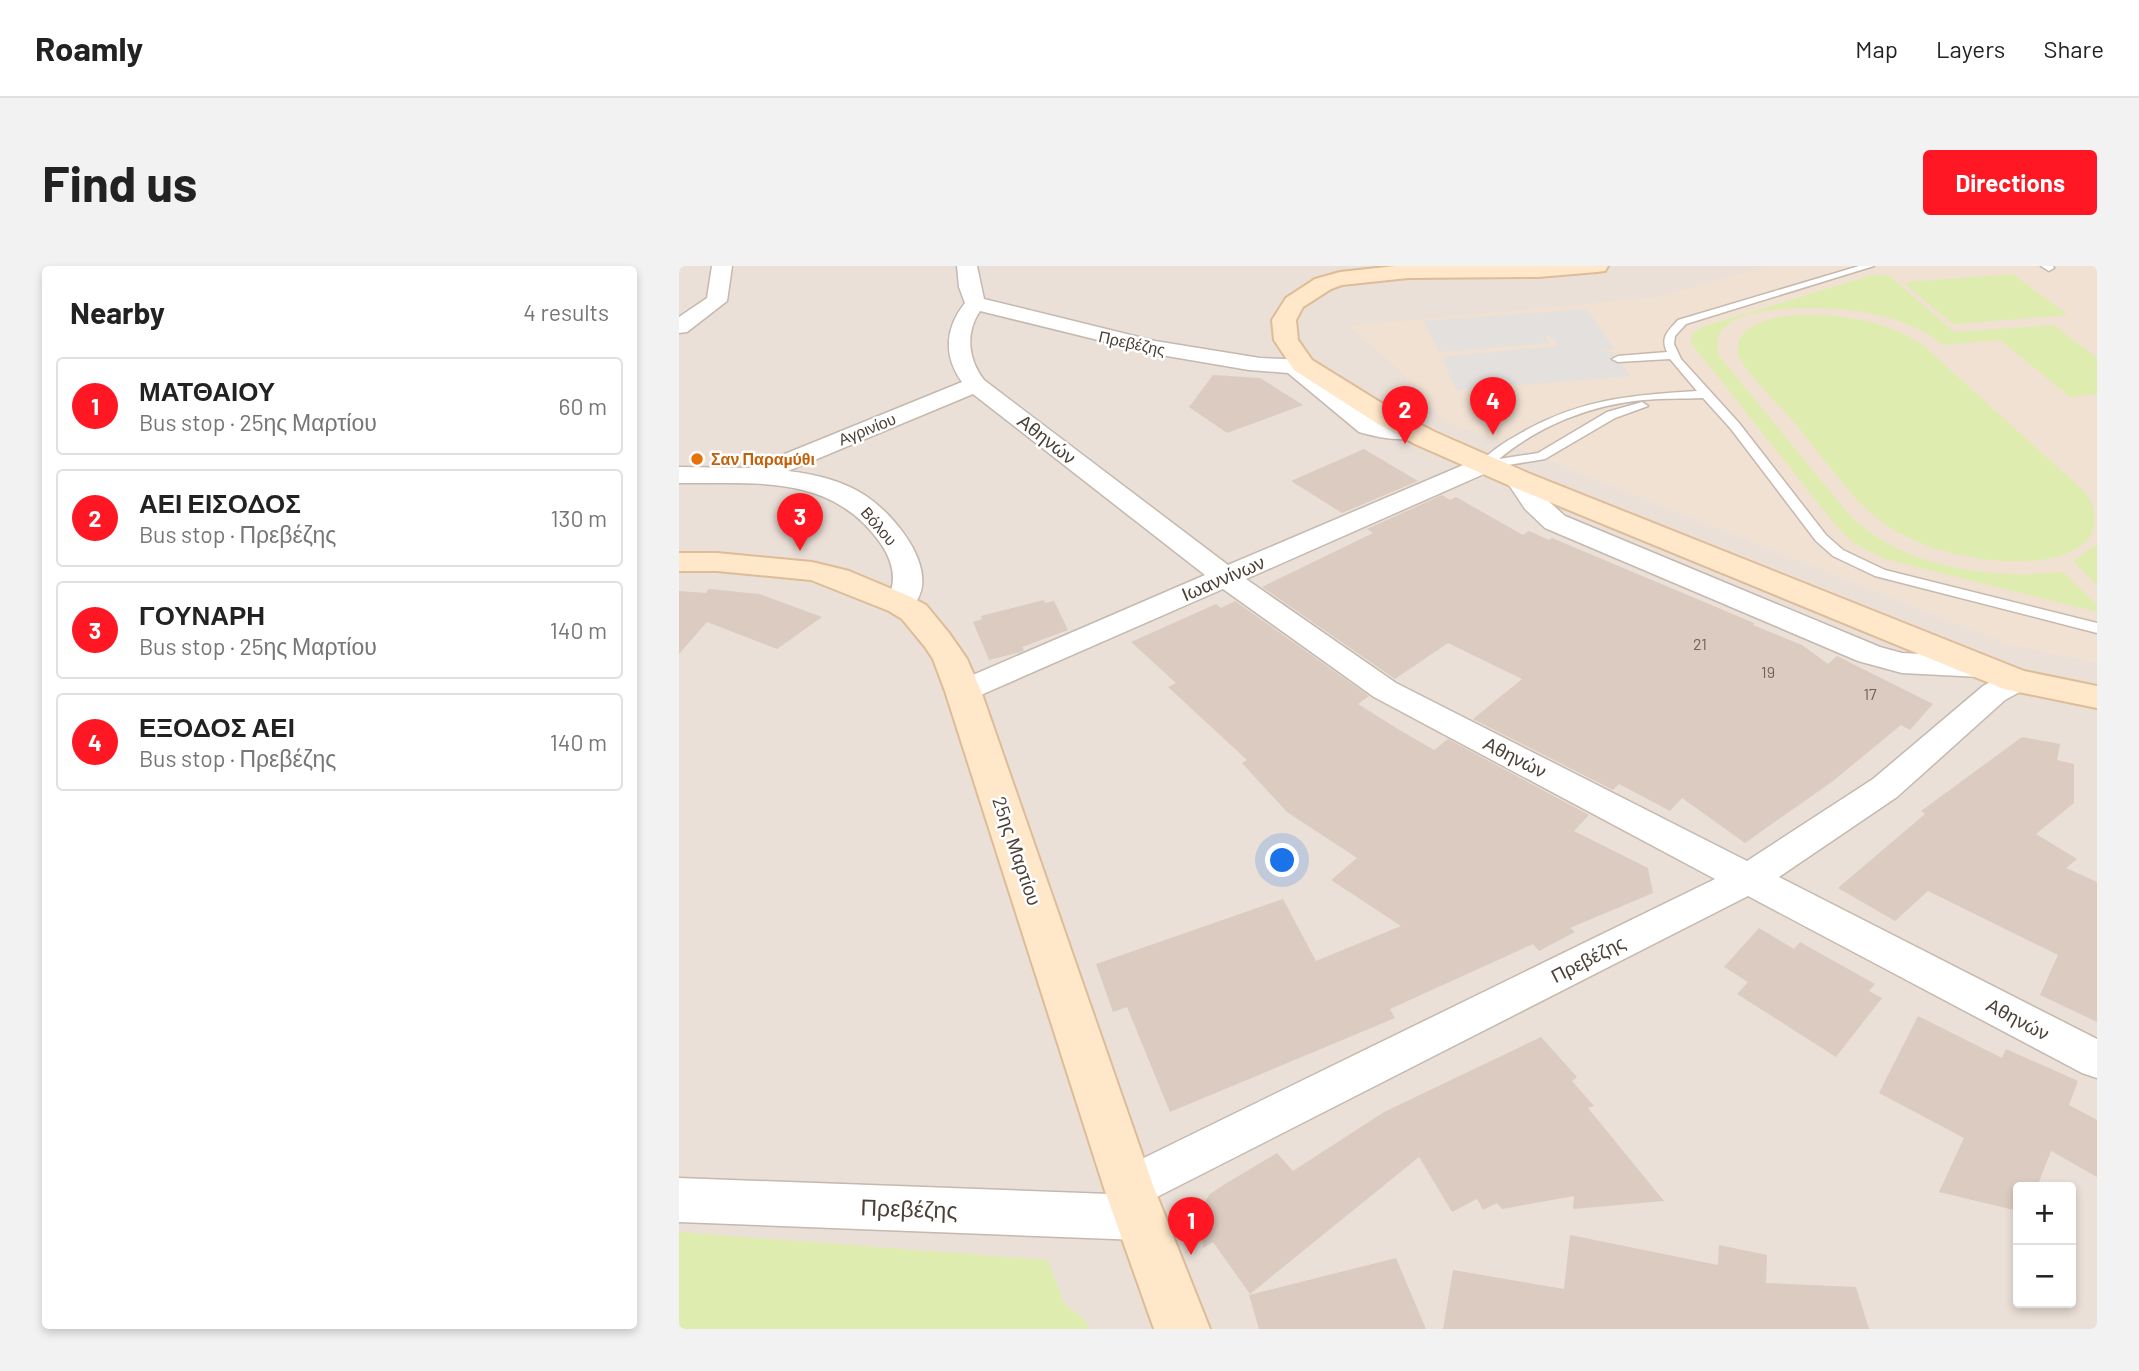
<!DOCTYPE html>
<html lang="en">
<head>
<meta charset="utf-8">
<style>
	:root { --surface:#fff; --page:#f2f2f2; --text:#222; --muted:#767676; --line:#e0e0e0; --accent:#ff1723 }
	body { margin:0; font-family:Barlow,sans-serif; background:var(--page); color:var(--text) }
	.controls { position:absolute; right:21px; bottom:21px; display:grid; overflow:hidden; border-radius:7px; box-shadow:0 4px 10px #0003 }
	.controls button { width:63px; height:63px; display:grid; place-items:center; padding:0; border:0; border-bottom:2px solid var(--line); background:var(--surface); color:var(--text); font:35px sans-serif }
	.you { position:absolute; left:604px; top:595px; width:24px; height:24px; margin:-18px; border:5px solid #fff; border-radius:50%; background:#1a73e8; box-shadow:0 0 0 10px #1a73e833 }
	.badge { display:grid; place-items:center; width:46px; height:46px; border-radius:50%; background:var(--accent); color:#fff; font-size:23px; font-weight:700 }
	.pin { position:absolute; translate:-50% -58px; filter:drop-shadow(0 2px 4px #0008) }
	.pin::after { content:''; position:absolute; top:37px; width:24px; height:21px; background:inherit; clip-path:polygon(0 0,100% 0,50% 100%) }
	.list { margin:0; padding:0; list-style:none }
	h2 { display:flex; justify-content:space-between; align-items:center; height:91px; margin:0; padding:0 28px; font-size:30px }
	h2 small { font-size:23px; font-weight:400; color:var(--muted) }
	.list li { display:grid; grid-template-columns:46px 1fr auto; gap:21px; align-items:center; box-sizing:border-box; height:98px; margin:0 14px 14px; padding:0 14px; border:2px solid var(--line); border-radius:7px }
	.list b { display:block; font-size:26px; white-space:nowrap }
	.list p { margin:0; font-size:23px; white-space:nowrap; color:var(--muted) }
	.list em { font-size:23px; font-style:normal; color:var(--muted) }
	.map { position:relative; flex:none; width:1418px; height:1063px; overflow:hidden; border-radius:7px }
	header { display:flex; align-items:center; gap:42px; box-sizing:border-box; height:98px; padding:0 35px; background:var(--surface); border-bottom:2px solid var(--line) }
	header strong { font-size:33px }
	nav { display:flex; gap:38px; margin-inline-start:auto; font-size:24px }
	.intro { display:flex; align-items:center; justify-content:space-between; box-sizing:border-box; height:168px; padding:0 42px }
	h1 { margin:0; font-size:49px }
	.button { padding:18px 32px; border-radius:7px; background:var(--accent); color:#fff; font-size:24px; font-weight:700 }
	main { display:flex; gap:42px; padding:0 42px }
	aside { flex:1; background:var(--surface); border-radius:7px; box-shadow:0 4px 10px #0003 }
	.map>svg:first-child { display:block }
</style>
</head>
<body>
<header>
<strong>Roamly</strong>
<nav><a>Map</a><a>Layers</a><a>Share</a></nav>
</header>
<div class="intro"><h1>Find us</h1><a class="button">Directions</a></div>
<main>
<aside>
<h2>Nearby<small>4 results</small></h2>
<ul class="list">
<li><span class="badge">1</span><div><b>ΜΑΤΘΑΙΟΥ</b><p>Bus stop · 25ης Μαρτίου</p></div><em>60 m</em></li>
<li><span class="badge">2</span><div><b>ΑΕΙ ΕΙΣΟΔΟΣ</b><p>Bus stop · Πρεβέζης</p></div><em>130 m</em></li>
<li><span class="badge">3</span><div><b>ΓΟΥΝΑΡΗ</b><p>Bus stop · 25ης Μαρτίου</p></div><em>140 m</em></li>
<li><span class="badge">4</span><div><b>ΕΞΟΔΟΣ ΑΕΙ</b><p>Bus stop · Πρεβέζης</p></div><em>140 m</em></li>
</ul>
</aside>
<div class="map">
<svg width="1418" height="1063" viewBox="0 0 1418 1063">
	<rect width="100%" height="100%" fill="#f6efe9"/>
	<path fill="#eae0d7" fill-rule="evenodd" d="M0,0h1418v1063h-1418zM1339,921h53v116h-53z"/>
	<path fill="#f0e1d2" d="M1088,0h330v397l-87,-18 -528,-211 -27,-8 -15,-9 -8,-10 -14,-8 6,-7 -75,-66 310,-29z"/>
	<path fill="#deedaf" d="M1334,8l55,41 -115,9 -47,-39 2,-3z
		M1202,9l12,1 -1,2 62,54 100,-7 43,33v36l-27,3 -70,-57 -58,5c-20,-19 -52,-28 -79,-33 -30,-5 -166,-15 -143,45l126,154c52,57 145,69 217,61l34,33v7l-212,-53 -33,-17 -18,-19 -143,-180 1,-9 10,-7 167,-51z
		M1119,49c44,-1 89,5 126,31l161,146c10,13 12,29 6,44 -32,41 -132,24 -173,6 -16,-7 -33,-16 -46,-28 -28,-25 -51,-60 -76,-89 -17,-21 -46,-47 -58,-70v-14c12,-20 38,-24 60,-26z
		M1418,278v41l-24,-24z
		M0,966l369,28 16,43 22,18 4,8h-411z"/>
	<path fill="#e4e0de" d="M908,43l27,40 -18,1 16,2 18,24 -174,14 -14,-33 117,-11 -7,-9 -7,-2 4,8 -110,9 -15,-31z"/>
	<path fill="#dccbc0" d="M534,109l47,3 43,27 -76,28 -38,-26z
		M685,183l54,32 -76,32 -51,-32z
		M763,229l8,5 6,-3 67,38 6,-4 20,9 3,-2 202,85 -1,2 49,20 26,19 9,-8 96,48 -23,26 -9,-5 -68,56 -88,62 -63,-45 -12,13 -51,-27 -6,6 -140,-71 49,-40 -74,-36 -53,36 -133,-92 111,-54 -6,-4z
		M30,323l50,5 63,23 -45,32 -70,-27 -28,32v-63l27,2z
		M365,334l1,3 9,-2 14,29 -46,17 2,3 -3,2 -32,8 -16,-38 9,-3 -1,-3z
		M556,335l134,95 -11,8 40,25 36,21 14,-11 141,76 -15,16 74,37 5,25 -83,35 5,4 -36,19 -6,-7 -143,65 5,9 -225,94 -43,-105 -14,5 -17,-48 187,-65 33,62 85,-35 -70,-46 26,-22 -70,-46 -45,-49 5,-3 -79,-73 8,-4 -45,-41 85,-38 5,4z
		M1343,471l38,7 -3,16 17,4v39l-38,31 41,25 -11,9 31,14v140l-57,-27 18,-40 -130,-64 -33,30 -57,-33 87,-74 -4,-3z
		M1080,662l35,21 6,-7 75,42 -6,7 13,7 -46,59 -99,-63 11,-12 -24,-15z
		M1239,750l84,42 4,-9 72,32 -9,24 28,15v57l-46,-26 -14,36h-19v24l-79,-19 25,-54 -85,-45z
		M862,771l36,40 -5,4 22,25 -6,2 76,93 -91,8 1,-13 -72,13 -5,-6 -14,7 -6,-11 -25,13 -33,-55 -169,137 -37,-52 -10,6 -3,-30 2,-12 8,-12 15,-10 52,-31 16,18 91,-59z
		M891,969l148,30 1,-20 48,10 -1,28 90,4 13,42h-426l10,-59 111,19z
		M717,992l30,71h-167l-10,-34z"/>
	<g fill="none" stroke-linecap="round" stroke-linejoin="round">
		<defs>
			<path id="lane" d="M1180,0h15l-188,58 -11,12 -1,8 7,15 58,64 87,112 17,15 42,20 212,53v10l-222,-57 -42,-20 -17,-15 -85,-112 -28,-31c-20,1 -40,0 -59,2 -53,5 -104,25 -145,59l39,-6 69,-41 35,-10 6,4 -33,12 -70,41 -61,10 -6,-4c11,-13 28,-24 43,-32 59,-34 111,-38 176,-42l-27,-32 -52,3 -6,-3 6,-3 49,-4c-7,-15 1,-21 11,-32z
				M1362,0h12l1,2 -5,3z"/>
			<path id="street" d="M33,0h20l-5,35 -40,31 -8,1v-16l28,-19z
				M278,0h20l7,33 171,42 105,17 51,2 3,5 -3,4 66,53 46,5 3,5 -3,5c-21,5 -44,1 -64,-5l-71,-59 -39,-3 -94,-16 -175,-43c-15,22 -12,48 4,69l244,185 247,-105 9,-3 9,3 4,5 -4,5 -247,109 150,104 351,178 126,-82 110,-93 22,-12 11,-3 11,3 5,7 -5,7 -22,12 -108,97 -118,80 318,162v39l-15,-5 -334,-177 -597,304 5,2 7,16 -7,16 -17,6 -460,-18v-44l430,16 -3,-6 7,-15 602,-294 -341,-182 -151,-108 -249,109 -11,3 -11,-3 -5,-7 5,-7 253,-109 -232,-181 -185,77c26,3 56,10 78,25 25,17 60,57 56,90 -1,9 -6,17 -12,24l-10,3 -10,-3 -5,-6c13,-21 9,-41 -4,-60 -49,-71 -126,-60 -202,-61v-16l71,1 212,-86c-19,-26 -17,-54 3,-79l-6,-16z
				M839,205l9,3 17,23 21,19 315,131 22,6 78,4 11,3 5,7 -5,7 -11,3 -78,-4 -44,-12 -313,-133 -20,-19 -20,-30 4,-5z"/>
			<path id="secondary" d="M716,0h213l-3,5 -8,1 -59,5 -130,1 -66,7 -11,4 -28,18 -7,13 2,20 14,20 84,52 39,20 93,41 496,198 73,15v22l-93,-19 -496,-204 -93,-41 -37,-20 -84,-54 -20,-30 -2,-20 14,-22 29,-19 25,-7z
				M0,287h38l95,9 37,9 62,26 15,8 23,28 18,26 14,32 173,497 56,141h-56l-50,-141 -159,-497 -12,-32 -8,-12 -23,-28 -13,-8 -78,-31 -94,-9h-38z"/>
		</defs>
		<use href="#lane" stroke="#c5b8ae" stroke-width="3"/>
		<use href="#street" stroke="#c5b8ae" stroke-width="3"/>
		<use href="#secondary" stroke="#ddbc97" stroke-width="4"/>
		<use href="#lane" fill="#fff" fill-rule="evenodd"/>
		<use href="#street" fill="#fff" fill-rule="evenodd"/>
		<use href="#secondary" fill="#ffe7ca" fill-rule="evenodd"/>
	</g>
	<circle fill="#e8710a" stroke="#fff" stroke-width="2.5" cx="18" cy="193" r="7"/>
	<g text-anchor="middle" stroke-width="5" stroke-linejoin="round" paint-order="stroke">
		<g font-size="16" fill="#4b3f36" stroke="#fff">
			<text transform="translate(453 77) rotate(12)" y="6">Πρεβέζης</text>
			<text transform="translate(188 163) rotate(-22)" y="6">Αγρινίου</text>
			<text transform="translate(200 260) rotate(49)" y="6">Βόλου</text>
		</g>
		<g font-size="16" font-weight="bold" fill="#c56008" stroke="#fff" text-anchor="start">
			<text x="32" y="199">Σαν Παραμύθι</text>
		</g>
		<g font-size="16" fill="#6f6258">
			<text x="1021" y="384">21</text>
			<text x="1089" y="412">19</text>
			<text x="1191" y="434">17</text>
		</g>
		<g font-size="19" fill="#4b3f36" stroke="#fff">
			<text transform="translate(368 173) rotate(38)" y="7">Αθηνών</text>
			<text transform="translate(544 312) rotate(-23)" y="7">Ιωαννίνων</text>
			<text transform="translate(836 491) rotate(27)" y="7">Αθηνών</text>
			<text transform="translate(338 585) rotate(71)" y="7">25ης Μαρτίου</text>
			<text transform="translate(909 693) rotate(-27)" y="7">Πρεβέζης</text>
			<text transform="translate(1339 753) rotate(28)" y="7">Αθηνών</text>
		</g>
		<g font-size="23" fill="#4b3f36" stroke="#fff">
			<text transform="translate(230 943) rotate(2)" y="8">Πρεβέζης</text>
		</g>
	</g>
</svg>
<div class="controls">
<button>+</button>
<button>−</button>
</div>
<div class="you"></div>
<div class="pin badge" style="left:512px;top:989px">1</div>
<div class="pin badge" style="left:726px;top:178px">2</div>
<div class="pin badge" style="left:121px;top:285px">3</div>
<div class="pin badge" style="left:814px;top:169px">4</div>
</div>
</main>
</body>
</html>
